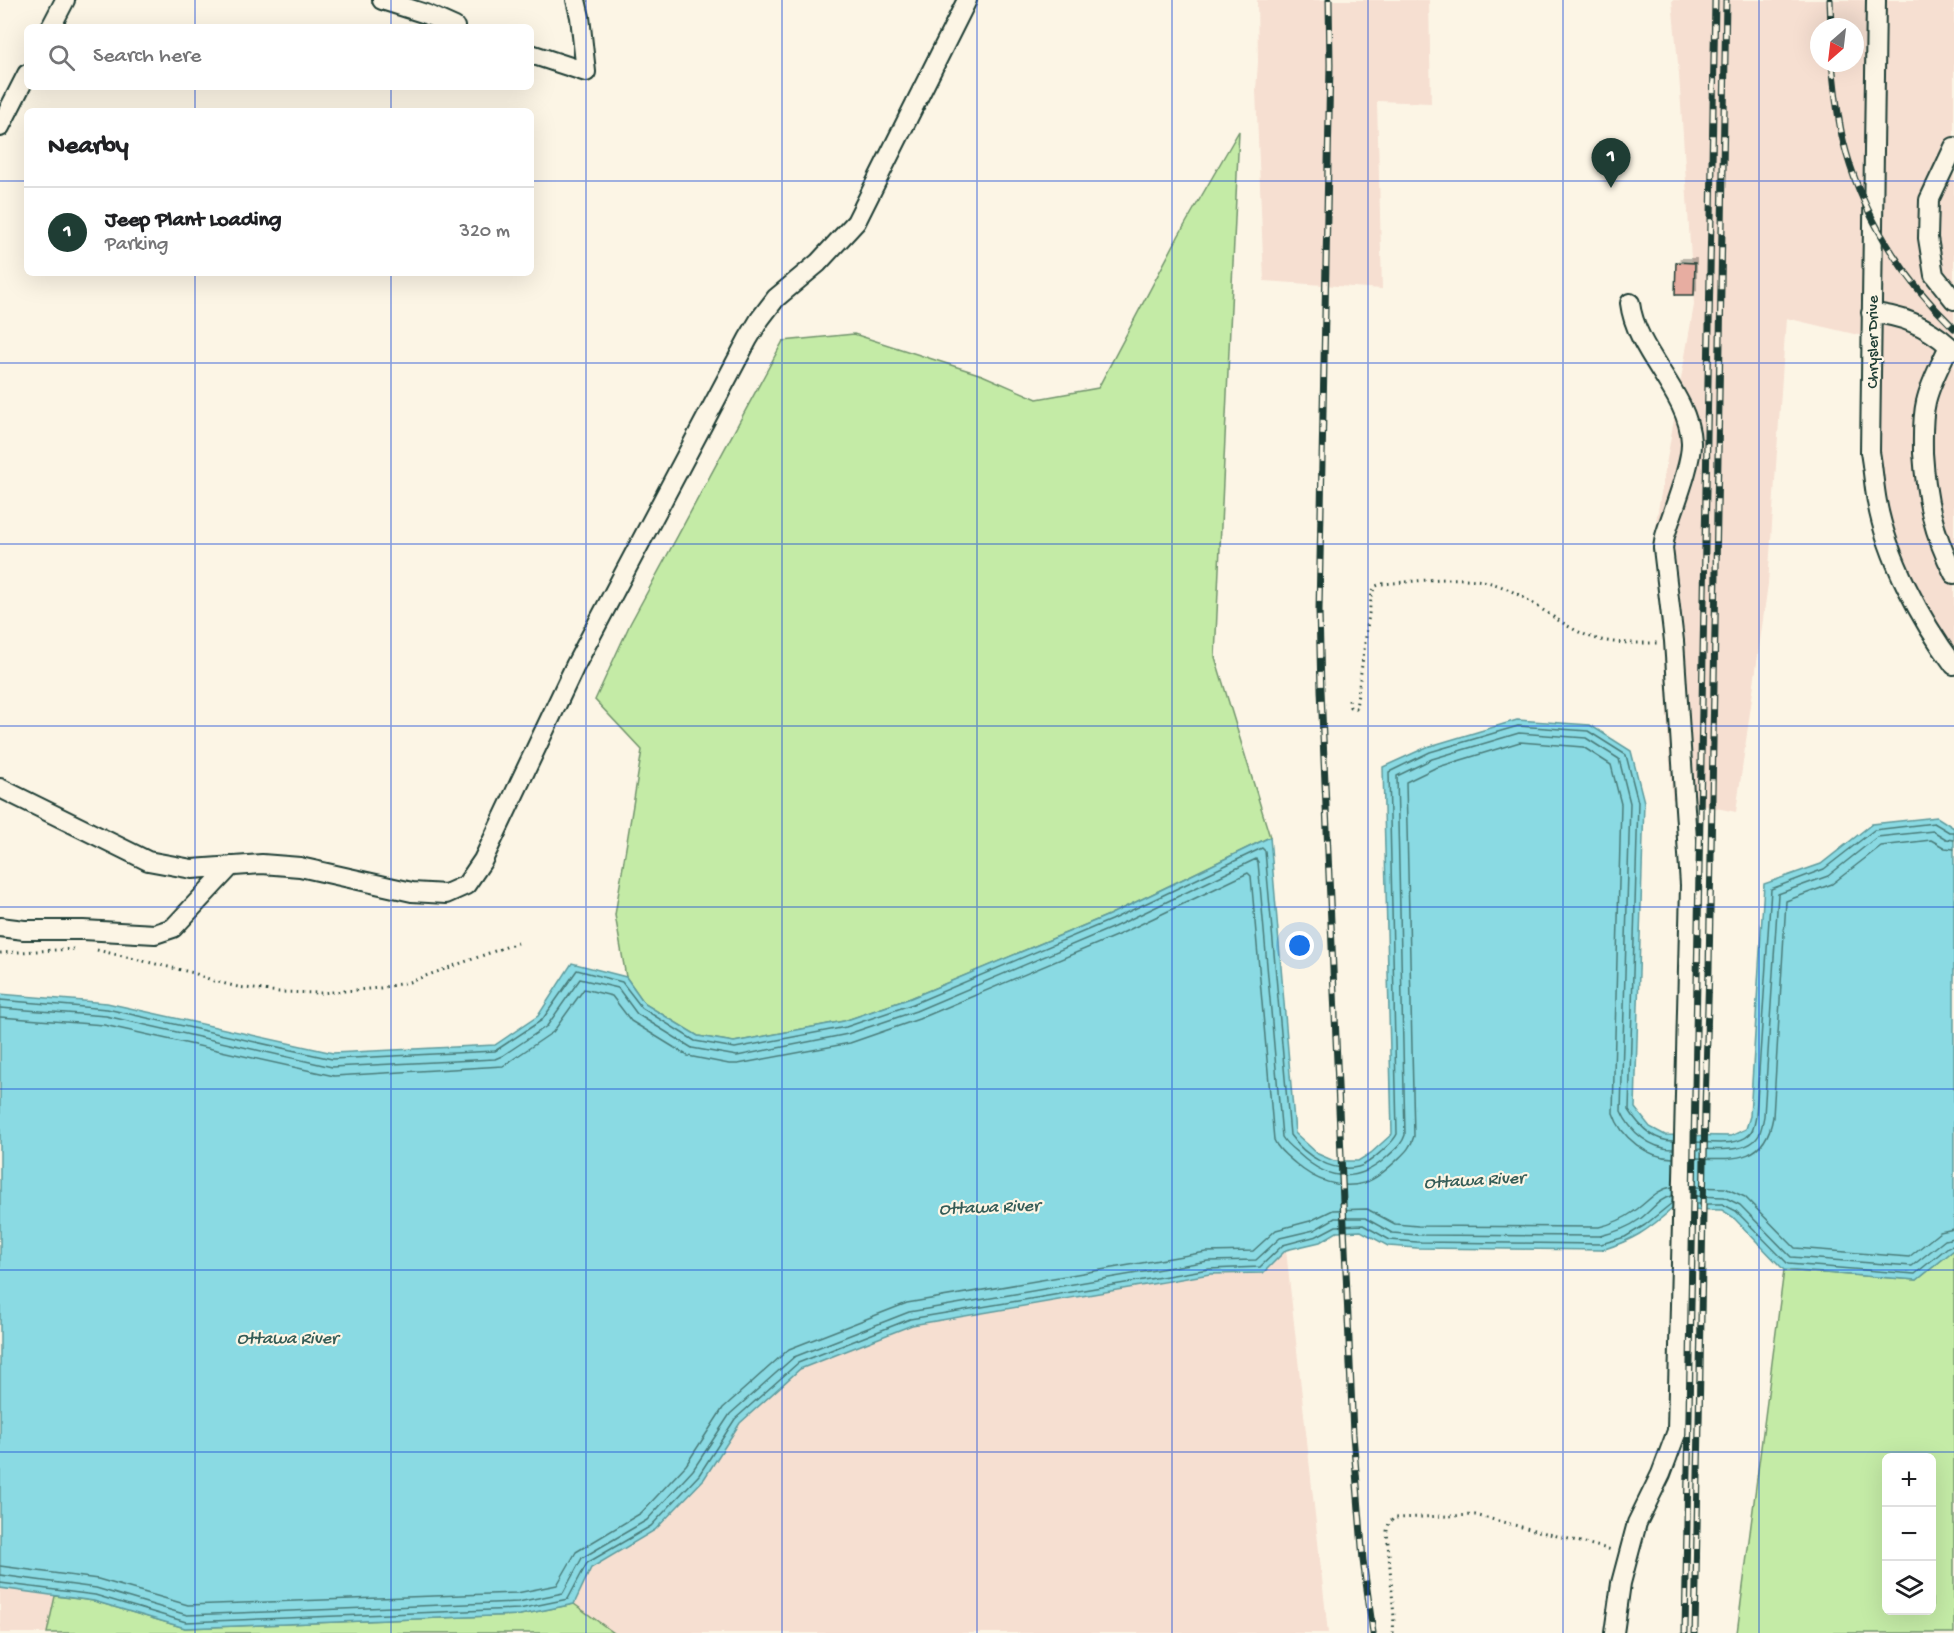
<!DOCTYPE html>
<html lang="en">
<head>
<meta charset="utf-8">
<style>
	:root { --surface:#fff; --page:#f2f2f2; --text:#202124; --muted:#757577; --line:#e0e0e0; --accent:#1f3d34 }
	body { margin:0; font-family:"Gochi Hand",sans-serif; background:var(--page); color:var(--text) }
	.controls { position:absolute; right:18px; bottom:18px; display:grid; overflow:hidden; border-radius:9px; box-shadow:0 6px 24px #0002 }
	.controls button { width:54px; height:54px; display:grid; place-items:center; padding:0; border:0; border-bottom:2px solid var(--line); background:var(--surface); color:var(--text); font:30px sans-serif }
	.compass { position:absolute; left:1810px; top:18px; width:54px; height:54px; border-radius:50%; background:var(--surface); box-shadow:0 6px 24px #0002; rotate:208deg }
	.you { position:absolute; left:1300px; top:946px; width:21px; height:21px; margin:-15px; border:4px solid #fff; border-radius:50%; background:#1a73e8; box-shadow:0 0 0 9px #1a73e833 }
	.badge { display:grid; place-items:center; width:39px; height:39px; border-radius:50%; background:var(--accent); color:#fff; font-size:20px; font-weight:700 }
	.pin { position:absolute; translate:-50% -50px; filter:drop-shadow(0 2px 3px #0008) }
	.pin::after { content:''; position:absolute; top:32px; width:21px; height:18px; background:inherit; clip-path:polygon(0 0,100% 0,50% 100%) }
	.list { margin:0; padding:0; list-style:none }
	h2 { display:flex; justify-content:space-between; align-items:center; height:78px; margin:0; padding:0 24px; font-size:26px }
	h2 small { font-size:20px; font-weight:400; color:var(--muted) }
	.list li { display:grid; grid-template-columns:39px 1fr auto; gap:18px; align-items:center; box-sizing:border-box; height:90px; padding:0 24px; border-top:2px solid var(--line) }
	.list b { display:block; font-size:22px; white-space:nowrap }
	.list p { margin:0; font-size:20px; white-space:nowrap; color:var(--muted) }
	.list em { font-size:20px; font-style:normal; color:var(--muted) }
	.icon { flex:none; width:33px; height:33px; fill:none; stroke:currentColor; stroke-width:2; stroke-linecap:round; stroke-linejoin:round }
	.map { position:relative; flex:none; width:1954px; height:1633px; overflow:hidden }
	.search { position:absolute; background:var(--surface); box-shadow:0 6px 24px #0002; left:24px; top:24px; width:510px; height:66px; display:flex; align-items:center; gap:15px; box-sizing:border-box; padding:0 21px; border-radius:9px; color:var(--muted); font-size:22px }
	.panel { position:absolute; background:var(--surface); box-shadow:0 6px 24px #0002; left:24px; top:108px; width:510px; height:168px; border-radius:9px }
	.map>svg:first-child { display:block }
</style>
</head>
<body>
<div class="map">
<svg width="1954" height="1633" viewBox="0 0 1954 1633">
	<defs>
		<filter id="shadow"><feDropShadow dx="4.5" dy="-4.5" stdDeviation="0" flood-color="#0004"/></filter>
	</defs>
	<rect width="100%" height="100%" fill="#fcf5e5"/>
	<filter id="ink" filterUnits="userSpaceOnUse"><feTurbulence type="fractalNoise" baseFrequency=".0167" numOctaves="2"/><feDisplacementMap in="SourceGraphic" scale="12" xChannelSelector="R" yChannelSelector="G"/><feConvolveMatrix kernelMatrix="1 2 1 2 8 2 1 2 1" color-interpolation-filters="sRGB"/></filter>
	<g filter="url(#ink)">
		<path fill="#f6dfd1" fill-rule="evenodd" d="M1257,0h172l2,103 -54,-2 5,188 -118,-8 -8,-190 2,-29z
			M1672,0h204l-5,338 -85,-20 -18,266 -32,228 -64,-13 -16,-277 38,-217 -15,-231zM1819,27h36v36h-36z
			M1878,0h76v665l-43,-70 -41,-143z
			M1286,1250l42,383h-1328v-45l94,13 480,3 17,-36 64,-38 49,-51 36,-56 60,-54 112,-44 298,-51 53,-1z"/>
		<path fill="#c4eba6" stroke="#72946d" stroke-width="1.5" fill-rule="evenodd" d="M1239,131l-24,526 55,180 -161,78 -198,83 -67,23 -110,21 -36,-6 -53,-32 -19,-27 -11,-62 27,-165 -47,-50 35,-76 153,-283 71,-7 128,41 55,24 61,-11 81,-153z
			M1954,1250v383h-217l47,-363 133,10zM1886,1458h46v152h-46z
			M55,1596l39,5 91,27 335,-13 54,-11 40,29h-567z"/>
		<path fill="#8adae3" stroke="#5f9b9d" stroke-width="1.5" d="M1517,720l73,5 41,26 13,51 -9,306 15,19 15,8 66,1 15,-7 4,-13 14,-232 57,-20 51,-40 65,-7 17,11v422l-37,30 -133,-10 -51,-53 -11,-7 -50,-1c-25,22 -39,31 -70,41l-185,-2 -29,-2 -27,-15 -24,1 -17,10 -34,8 -23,23 -53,1 -298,51 -112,44 -60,54 -36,56 -49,51 -64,38 -17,36 -54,11 -335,13 -91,-27 -94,-13v-594l107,9 226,50 162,-8 43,-29 34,-53 54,14 19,27 53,32 36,6 110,-21 67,-23 198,-83 161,-78 25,296 23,21 16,7h24l13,-8 21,-19 -9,-367 44,-20z"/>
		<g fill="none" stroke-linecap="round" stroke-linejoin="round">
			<path stroke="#4a7c7a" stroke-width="1.5" d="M0,1000l107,9 225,50 163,-8 47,-31 35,-50 45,12 20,26 53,33 40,7 111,-21 67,-23 198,-84 151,-72 3,3 25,284c15,21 42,38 68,32 9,-2 17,-10 24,-16 5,-5 12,-10 15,-17l-8,-362 41,-20 88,-26 70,5 38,24 12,47 -9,308c10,16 24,31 44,31
				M0,1008l106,8 226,51 163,-8 7,-3 45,-30 33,-47 38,9 19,26 55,34 45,8 111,-22 68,-23 198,-84 142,-68 2,3 24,275c4,7 11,12 17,17 29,27 58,30 88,3 7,-7 15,-12 18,-22l-8,-359 35,-17 87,-26 67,5 33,21 11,44 -9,308c9,21 30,38 52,38
				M0,1017l104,8 230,51 169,-10 50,-34 31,-43 28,7 19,25 57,35 41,8h9l112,-21 69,-24 199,-84 130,-62 3,3 23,264c4,10 14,17 22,24 18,16 44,26 68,19 12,-4 22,-13 31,-21 8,-8 16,-14 19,-26l-8,-354 29,-14 85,-26 63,5 28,18 10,39 -8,309c8,25 35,45 60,45
				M1694,1142c17,0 43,5 56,-8 4,-4 5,-13 6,-18l15,-227 53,-20 50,-39 60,-7 15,9h5
				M1694,1149c18,0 55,5 65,-14 2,-5 4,-13 5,-19l14,-222 50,-18 49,-39 56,-6 13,8 8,1
				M1694,1158c38,1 71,6 79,-41l13,-216 46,-17 49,-38 50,-6 14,8 9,1
				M1693,1187l32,1 20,9 50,51 114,9 31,-25 14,-3
				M1693,1196l31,1 16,8 51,52 121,9 33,-26 9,-2
				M1693,1204h29l14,7 52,53 127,10 33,-27 6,-1
				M0,1566l98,13 90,26 329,-12 40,-8 19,-33 65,-39 45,-48 37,-57 66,-59 118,-46 299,-51 47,-1 23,-21 34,-9 23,-11 34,-1 28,15 23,2 181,1c12,-3 23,-7 34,-15 13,-8 23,-23 39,-25
				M0,1575l96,13 91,27 331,-13 45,-9 19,-35 65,-38 46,-50 37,-56 64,-57 115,-45 299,-51 48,-1 24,-22 34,-8 21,-12h30l27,15 26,2 182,1c15,-4 28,-8 40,-17 11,-8 19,-21 32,-23
				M0,1583l95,12 91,27 333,-13 49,-10 19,-36 64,-37 48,-51 36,-56 63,-56 112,-44 299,-50 51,-2 23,-22 34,-9 19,-10 27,-1 27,15 27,2 184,2 24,-7 20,-12 27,-22"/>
		</g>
		<path fill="#e7ada1" stroke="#1f3d34" stroke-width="1.5" filter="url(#shadow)" d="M1676,262l19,1 -1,32h-19z"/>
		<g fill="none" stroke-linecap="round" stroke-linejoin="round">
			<defs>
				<path id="minor" d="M382,0l44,14 29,13
					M1876,0l-6,452c3,16 4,34 7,50 10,55 44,119 77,163
					M51,27l14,-27
					M531,54l55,18 -6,-55 -4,-17
					M0,127l27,-53
					M1954,147l-25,53 -1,38 6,37 20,25
					M1871,313c30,2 56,13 78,33
					M1954,350l-5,-4c-8,18 -19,37 -23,56 -4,16 -3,35 -3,51 3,46 10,80 31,121
					M0,788l148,73 44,8 70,-5 38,3 112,25 34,2 20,-9 17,-25 92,-194 173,-327 12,-20 16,-21 42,-35 38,-41 111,-222
					M0,927l24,3h59l72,4 18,-6 58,-62
					M1614,1633l7,-50 16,-60 24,-49 16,-43 13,-546 -16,-244 -11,-93 2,-12c7,-24 27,-71 26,-94 -2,-49 -55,-89 -61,-139"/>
			</defs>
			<use href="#minor" stroke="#1f3d34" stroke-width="22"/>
			<path stroke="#1f3d34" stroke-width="3" stroke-dasharray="1.5 4.5" stroke-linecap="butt" d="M1349,700l1,7 6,1 16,-116 4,-6 5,-2c32,-2 81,-10 110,-1 39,11 68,45 106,56 19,5 40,4 60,4
				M97,950l97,23 20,8 24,6 41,5 41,1 60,-5 29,-6 108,-39
				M0,953l75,-4
				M1393,1633l1,-16 -7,-86 2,-8 5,-5 81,-3 137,35"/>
			<use href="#minor" stroke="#fcf5e5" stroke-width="18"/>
			<defs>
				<path id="rail" d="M1329,0l1,65 -11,545 2,80 32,744 10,126 10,73
					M1830,0l1,27
					M1832,63c3,26 5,52 11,77 17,71 59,138 111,188
					M1685,1633l30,-1633
					M1695,1633l10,-526 4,-138 17,-969"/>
			</defs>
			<use href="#rail" stroke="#1f3d34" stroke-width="7"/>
			<use href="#rail" stroke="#fcf5e5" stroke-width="4.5" stroke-dasharray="14" stroke-linecap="butt"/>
		</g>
	</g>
	<path fill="none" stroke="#1d4ed8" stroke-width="1.5" stroke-opacity="0.55" d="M195,0v27M391,0v27M586,0v1633M782,0v1633M977,0v1633M1172,0v1633M1368,0v1633M1563,0v1633M1759,0v1633M195,87v24M391,87v24M0,181h27M531,181h1423M195,273v1360M391,273v1360M0,363h1954M0,544h1954M0,726h1954M0,907h1954M0,1089h1954M0,1270h1954M0,1452h1954"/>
	<g text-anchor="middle" stroke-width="4.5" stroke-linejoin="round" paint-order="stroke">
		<g font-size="16" fill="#1f3d34" stroke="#fcf5e5">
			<text transform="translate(1871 342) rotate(-90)" y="6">Chrysler Drive</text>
		</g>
		<g font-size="18" font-style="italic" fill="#345c57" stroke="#fcf5e5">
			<text transform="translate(1474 1179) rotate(-3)" y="6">Ottawa River</text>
			<text transform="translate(989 1206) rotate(-2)" y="6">Ottawa River</text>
			<text x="287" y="1343">Ottawa River</text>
		</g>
	</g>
</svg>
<div class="controls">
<button>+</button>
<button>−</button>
<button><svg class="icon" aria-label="layers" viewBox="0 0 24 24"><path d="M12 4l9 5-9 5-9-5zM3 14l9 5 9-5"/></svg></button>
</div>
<svg class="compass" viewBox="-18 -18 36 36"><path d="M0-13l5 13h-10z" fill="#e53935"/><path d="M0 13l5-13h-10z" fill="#757577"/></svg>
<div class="you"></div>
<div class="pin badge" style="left:1611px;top:188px">1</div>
<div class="search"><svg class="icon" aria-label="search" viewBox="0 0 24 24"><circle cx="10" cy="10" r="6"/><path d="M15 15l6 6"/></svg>Search here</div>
<section class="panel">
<h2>Nearby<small></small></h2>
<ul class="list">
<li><span class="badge">1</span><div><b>Jeep Plant Loading</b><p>Parking</p></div><em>320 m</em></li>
</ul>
</section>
</div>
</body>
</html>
